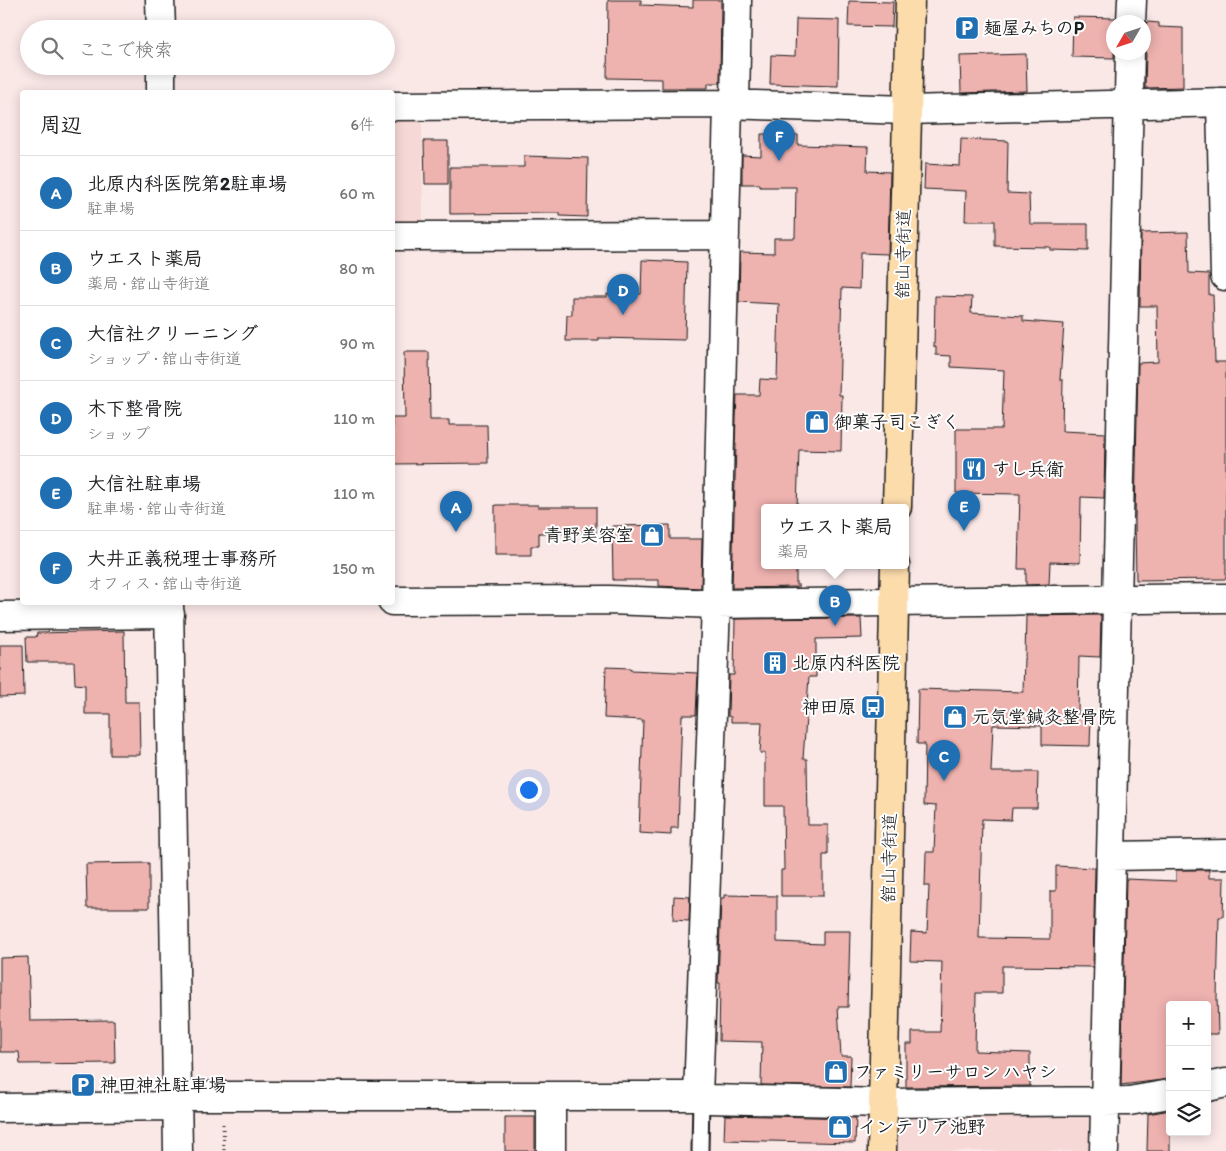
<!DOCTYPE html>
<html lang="ja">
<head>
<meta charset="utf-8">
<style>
	:root { --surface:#fff; --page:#f6f6f6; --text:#202124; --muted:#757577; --line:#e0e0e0; --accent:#1f6fb2 }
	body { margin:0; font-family:Itim,"Klee One",sans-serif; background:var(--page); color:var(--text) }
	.controls { position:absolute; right:15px; bottom:15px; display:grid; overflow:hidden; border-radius:5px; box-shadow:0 2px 12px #0003 }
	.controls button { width:45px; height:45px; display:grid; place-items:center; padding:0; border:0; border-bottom:1px solid var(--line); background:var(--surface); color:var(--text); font:25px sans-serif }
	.compass { position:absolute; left:1106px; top:15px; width:45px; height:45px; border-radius:50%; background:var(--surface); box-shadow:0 2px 12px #0003; rotate:231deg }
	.you { position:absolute; left:528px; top:789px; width:18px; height:18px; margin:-12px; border:4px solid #fff; border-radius:50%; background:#1a73e8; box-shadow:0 0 0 8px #1a73e833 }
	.badge { display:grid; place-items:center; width:32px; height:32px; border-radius:50%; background:var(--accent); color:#fff; font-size:16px; font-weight:700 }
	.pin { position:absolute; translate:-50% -41px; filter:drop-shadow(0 1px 2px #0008) }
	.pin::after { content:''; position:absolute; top:26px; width:18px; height:15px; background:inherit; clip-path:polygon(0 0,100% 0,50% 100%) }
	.popup { position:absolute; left:761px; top:504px; width:148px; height:65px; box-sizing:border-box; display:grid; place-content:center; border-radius:5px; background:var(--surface); filter:drop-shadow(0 1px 4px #0005); font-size:16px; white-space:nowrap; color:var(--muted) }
	.popup b { font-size:19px; color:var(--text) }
	.popup::after { content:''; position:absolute; left:50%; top:100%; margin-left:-10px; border:10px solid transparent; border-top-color:var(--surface) }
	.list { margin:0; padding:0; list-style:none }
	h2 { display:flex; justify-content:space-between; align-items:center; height:65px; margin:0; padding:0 20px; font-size:21px }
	h2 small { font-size:16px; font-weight:400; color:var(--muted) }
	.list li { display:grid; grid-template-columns:32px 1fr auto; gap:15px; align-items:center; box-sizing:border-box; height:75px; padding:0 20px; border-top:1px solid var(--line) }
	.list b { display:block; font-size:19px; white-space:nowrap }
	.list p { margin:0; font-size:16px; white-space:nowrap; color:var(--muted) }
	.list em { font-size:16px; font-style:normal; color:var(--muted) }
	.icon { flex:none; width:28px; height:28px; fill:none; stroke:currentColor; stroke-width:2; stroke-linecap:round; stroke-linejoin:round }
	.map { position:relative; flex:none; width:1226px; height:1151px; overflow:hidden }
	.search { position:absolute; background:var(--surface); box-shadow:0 2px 12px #0003; left:20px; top:20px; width:375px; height:55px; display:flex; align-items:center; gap:12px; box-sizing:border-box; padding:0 18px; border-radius:28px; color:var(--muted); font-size:19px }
	.panel { position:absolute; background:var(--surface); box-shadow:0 2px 12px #0003; left:20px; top:90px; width:375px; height:515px; border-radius:5px }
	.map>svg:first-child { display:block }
</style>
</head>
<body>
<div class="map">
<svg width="1226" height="1151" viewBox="0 0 1226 1151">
	<rect width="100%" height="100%" fill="#fae8e7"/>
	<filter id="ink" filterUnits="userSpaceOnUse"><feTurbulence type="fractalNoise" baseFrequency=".02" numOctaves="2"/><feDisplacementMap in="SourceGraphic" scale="10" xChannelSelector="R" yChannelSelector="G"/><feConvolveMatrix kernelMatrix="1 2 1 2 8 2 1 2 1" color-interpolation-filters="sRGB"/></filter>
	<g filter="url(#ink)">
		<path fill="#f6d8d6" d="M392,117h30l1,110h-30z
			M1099,1108l-1,43h-200l1,-41z"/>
		<path fill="#eeb2af" stroke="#1c1c1c" d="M608,0h33v5l52,2v-7h28l-1,83h-12v5h-46v-9l-55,-1z
			M849,1l44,1 -1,25 -44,-1z
			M1073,17l43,1v4h-2v36l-42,-1z
			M796,19l43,1 -1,66 -68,-2 1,-29 24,1z
			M1147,22l12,1v4l24,1v59l-38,1 1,-36 -2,-8v-13z
			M1026,54l1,37 -66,2 -1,-37z
			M761,134l37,1v10l70,2 -1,24 23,1 -2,82 -28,-1 -1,36 -17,-1 -3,107h3l-1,56 -42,-1 -2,57h-32v58h31v20h3v2l-67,1 4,-144h-1l2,-49h22l1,-16 17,1 2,-76 -40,-2 1,-50 34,1v-15h21l1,-51h-36v-3h-18v-29l19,1z
			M961,139l47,2 -1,52 22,1 1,30h58v27l-38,-1v-3l-55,-1v-25h-30l1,-30 -42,-2 1,-25 35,2z
			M424,141h24v43h-23z
			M524,156l64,2 -1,59 -27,-1v-3l-110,1v-47h74z
			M1188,232l1,41 20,1v21h4l2,67h11v217l-90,1 -1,-59 3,-158 20,-1 -1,-56h-17l1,-73z
			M642,260l45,2 -2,78 -86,-2v3h-33l1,-26h5v-18h35v-3h34z
			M935,296l37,1 -1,16 52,3v5l41,3 -4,56h3l-1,51 43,2 -1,65 -23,-1 -1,66 -30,-1 -1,22 -23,1v-16h-8l2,-75 -64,-1v-64h46l2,-59 -53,-3v-11l-15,-1v-8h-2z
			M404,352h25l1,68h19v5h38l1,38 -96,1v-46h13z
			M495,505h43v2h58v26h-57v13h-8v9h-36z
			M670,525v14h32l-1,49 -42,-2v-6h-46l-1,-54z
			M1101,615l-1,42 -21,-1 -1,58 13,1 -1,31 -48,-1v-19l-49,-1 -2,47h47l-1,36h-25l-1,12 -29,-1 -3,119 71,1v-48h6v-25l39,2 -2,99 -91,-1v27h-26l-1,58 55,2v33l-124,1v-43h6v-12h28l2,-70 -32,-1 1,-29 16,1 2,-47h-4l1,-34h8l2,-46 -12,-1 1,-61h-8l1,-55 105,3 1,-34h1l1,-42z
			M861,618l1,20 -46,1v38h-7l-6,82h4l1,66h20v30h-5v41h-42v-26h3l-1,-64h-18v-53h-5l2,-31h-31v-5l-3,-1 1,-41h5l1,-56z
			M124,631l1,71h14l1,53h-30v-41h-25v-29l-10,-1 -1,-22h-47l-1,-25h10l1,-4z
			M0,645h23l1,51 -24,1z
			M606,667l25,1v2l67,3 -2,42h-14l-4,113h-7v7l-32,-2 4,-113 -39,-2z
			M149,863v45h-62l-1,-44z
			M1176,870h33v8h15l-1,39h-4l-2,81 1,36h-11v-29h-37v29h-1l1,45 -49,6 5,-206 50,2z
			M724,895l53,1v46l46,2v-13h27l-2,76h-10l3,49h10l-1,31 -89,-2 1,-43 -43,-1 1,-58h-2l3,-85h3z
			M674,896l16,1 -1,24 -16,-1z
			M28,957l2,64 84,-1 1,43 -95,1 -1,-12h-19v-94z
			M1170,1110v41h-23l1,-37z
			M725,1115l131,3 -1,25 -131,-3z
			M505,1117h30v34h-30z"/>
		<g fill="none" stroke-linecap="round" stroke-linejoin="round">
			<defs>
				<path id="lane" d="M700,1151l1,-54"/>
				<path id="street" d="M160,0l1,29
					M1131,22l1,-22
					M161,66v26
					M1221,102l4,174
					M735,104l2,-104
					M392,106l336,-2 179,6 319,-8
					M392,236l333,-1
					M392,601l217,-1 107,4 510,-6
					M169,602l9,549
					M0,616l170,-2
					M1111,856l115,-2
					M1207,1087l19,-4
					M177,1096h521l10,3 176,4 245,-2 41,-7
					M551,1096v55
					M698,1096l18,-492 12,-500
					M0,1108l177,-2
					M1104,1151l26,-1099"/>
				<path id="primary" d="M897,507l13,-507
					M882,1151l13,-586"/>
			</defs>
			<use href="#lane" stroke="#1c1c1c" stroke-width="19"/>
			<use href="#street" stroke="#1c1c1c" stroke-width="31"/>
			<use href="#primary" stroke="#1c1c1c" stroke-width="31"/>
			<path stroke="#1c1c1c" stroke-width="3" stroke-dasharray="1 4" stroke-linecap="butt" d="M223,1124l1,27"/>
			<use href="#lane" stroke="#fff" stroke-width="15"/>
			<use href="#street" stroke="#fff" stroke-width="28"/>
			<use href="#primary" stroke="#fddcac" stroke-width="28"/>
		</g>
	</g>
	<defs>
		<symbol id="parking-square" viewBox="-11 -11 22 22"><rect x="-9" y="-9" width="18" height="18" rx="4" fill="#1f6fb2" stroke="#fff"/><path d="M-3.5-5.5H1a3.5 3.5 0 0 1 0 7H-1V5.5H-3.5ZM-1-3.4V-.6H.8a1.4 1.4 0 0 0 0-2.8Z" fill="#fff"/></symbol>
		<symbol id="shop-square" viewBox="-11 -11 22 22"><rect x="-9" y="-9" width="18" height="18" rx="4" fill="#1f6fb2" stroke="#fff"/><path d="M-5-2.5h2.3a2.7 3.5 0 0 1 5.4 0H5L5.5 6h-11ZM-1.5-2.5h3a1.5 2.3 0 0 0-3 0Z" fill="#fff"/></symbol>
		<symbol id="restaurant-square" viewBox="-11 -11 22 22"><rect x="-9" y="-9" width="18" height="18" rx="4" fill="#1f6fb2" stroke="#fff"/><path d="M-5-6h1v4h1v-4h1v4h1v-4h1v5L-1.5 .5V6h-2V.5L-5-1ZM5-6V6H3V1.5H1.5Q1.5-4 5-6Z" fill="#fff"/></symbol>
		<symbol id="building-square" viewBox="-11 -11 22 22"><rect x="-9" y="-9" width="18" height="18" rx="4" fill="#1f6fb2" stroke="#fff"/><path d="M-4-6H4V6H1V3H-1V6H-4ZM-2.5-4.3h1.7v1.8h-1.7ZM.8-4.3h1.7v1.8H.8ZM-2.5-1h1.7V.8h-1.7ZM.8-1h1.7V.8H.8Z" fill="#fff"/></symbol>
		<symbol id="bus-square" viewBox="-11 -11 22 22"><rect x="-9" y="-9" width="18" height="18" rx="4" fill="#1f6fb2" stroke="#fff"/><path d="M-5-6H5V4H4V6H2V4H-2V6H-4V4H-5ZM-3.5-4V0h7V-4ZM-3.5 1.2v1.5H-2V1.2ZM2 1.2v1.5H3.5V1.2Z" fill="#fff"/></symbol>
	</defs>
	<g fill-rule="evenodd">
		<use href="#parking-square" x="953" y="14" width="28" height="28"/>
		<use href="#shop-square" x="803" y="408" width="28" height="28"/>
		<use href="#restaurant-square" x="960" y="455" width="28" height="28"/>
		<use href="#shop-square" x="638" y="521" width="28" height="28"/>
		<use href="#building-square" x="761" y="649" width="28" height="28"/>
		<use href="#bus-square" x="859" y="693" width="28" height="28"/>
		<use href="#shop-square" x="941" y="703" width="28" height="28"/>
		<use href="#shop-square" x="822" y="1058" width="28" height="28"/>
		<use href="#parking-square" x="69" y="1071" width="28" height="28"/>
		<use href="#shop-square" x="826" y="1113" width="28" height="28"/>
	</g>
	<g text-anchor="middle" stroke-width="4" stroke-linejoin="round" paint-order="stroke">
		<g font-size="18" font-weight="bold" fill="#1c1c1c" stroke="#fff" text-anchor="start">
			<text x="984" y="34">麺屋みちのP</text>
			<text x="834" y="428">御菓子司こぎく</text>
			<text x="992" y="475">すし兵衛</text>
			<text x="634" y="541" text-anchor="end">青野美容室</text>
			<text x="792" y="669">北原内科医院</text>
			<text x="856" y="713" text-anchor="end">神田原</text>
			<text x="972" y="723">元気堂鍼灸整骨院</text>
			<text x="854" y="1078">ファミリーサロン ハヤシ</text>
			<text x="100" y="1091">神田神社駐車場</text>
			<text x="858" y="1133">インテリア池野</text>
		</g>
		<g font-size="18" fill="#1c1c1c" stroke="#fff">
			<text transform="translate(903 254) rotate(-89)" y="6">舘山寺街道</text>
			<text transform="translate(889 858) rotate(-89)" y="6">舘山寺街道</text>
		</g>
	</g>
</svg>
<div class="controls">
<button>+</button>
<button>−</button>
<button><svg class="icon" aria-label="layers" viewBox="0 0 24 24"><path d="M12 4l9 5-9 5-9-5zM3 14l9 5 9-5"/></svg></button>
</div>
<svg class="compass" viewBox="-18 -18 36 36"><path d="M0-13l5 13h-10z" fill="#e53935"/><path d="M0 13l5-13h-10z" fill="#757577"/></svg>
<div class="you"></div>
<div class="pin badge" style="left:456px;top:532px">A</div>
<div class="pin badge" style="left:835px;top:626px">B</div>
<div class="popup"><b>ウエスト薬局</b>薬局</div>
<div class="pin badge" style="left:944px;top:781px">C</div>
<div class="pin badge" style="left:623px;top:315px">D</div>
<div class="pin badge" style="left:964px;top:531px">E</div>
<div class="pin badge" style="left:779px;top:161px">F</div>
<div class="search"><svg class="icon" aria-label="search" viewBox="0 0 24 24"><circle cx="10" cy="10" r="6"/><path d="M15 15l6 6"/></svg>ここで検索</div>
<section class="panel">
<h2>周辺<small>6件</small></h2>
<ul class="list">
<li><span class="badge">A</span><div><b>北原内科医院第2駐車場</b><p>駐車場</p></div><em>60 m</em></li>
<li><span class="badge">B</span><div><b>ウエスト薬局</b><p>薬局 · 舘山寺街道</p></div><em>80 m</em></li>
<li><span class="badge">C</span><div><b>大信社クリーニング</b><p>ショップ · 舘山寺街道</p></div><em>90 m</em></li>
<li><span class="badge">D</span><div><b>木下整骨院</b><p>ショップ</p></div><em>110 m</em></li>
<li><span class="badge">E</span><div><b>大信社駐車場</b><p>駐車場 · 舘山寺街道</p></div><em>110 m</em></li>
<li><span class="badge">F</span><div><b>大井正義税理士事務所</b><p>オフィス · 舘山寺街道</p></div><em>150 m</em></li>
</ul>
</section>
</div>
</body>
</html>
